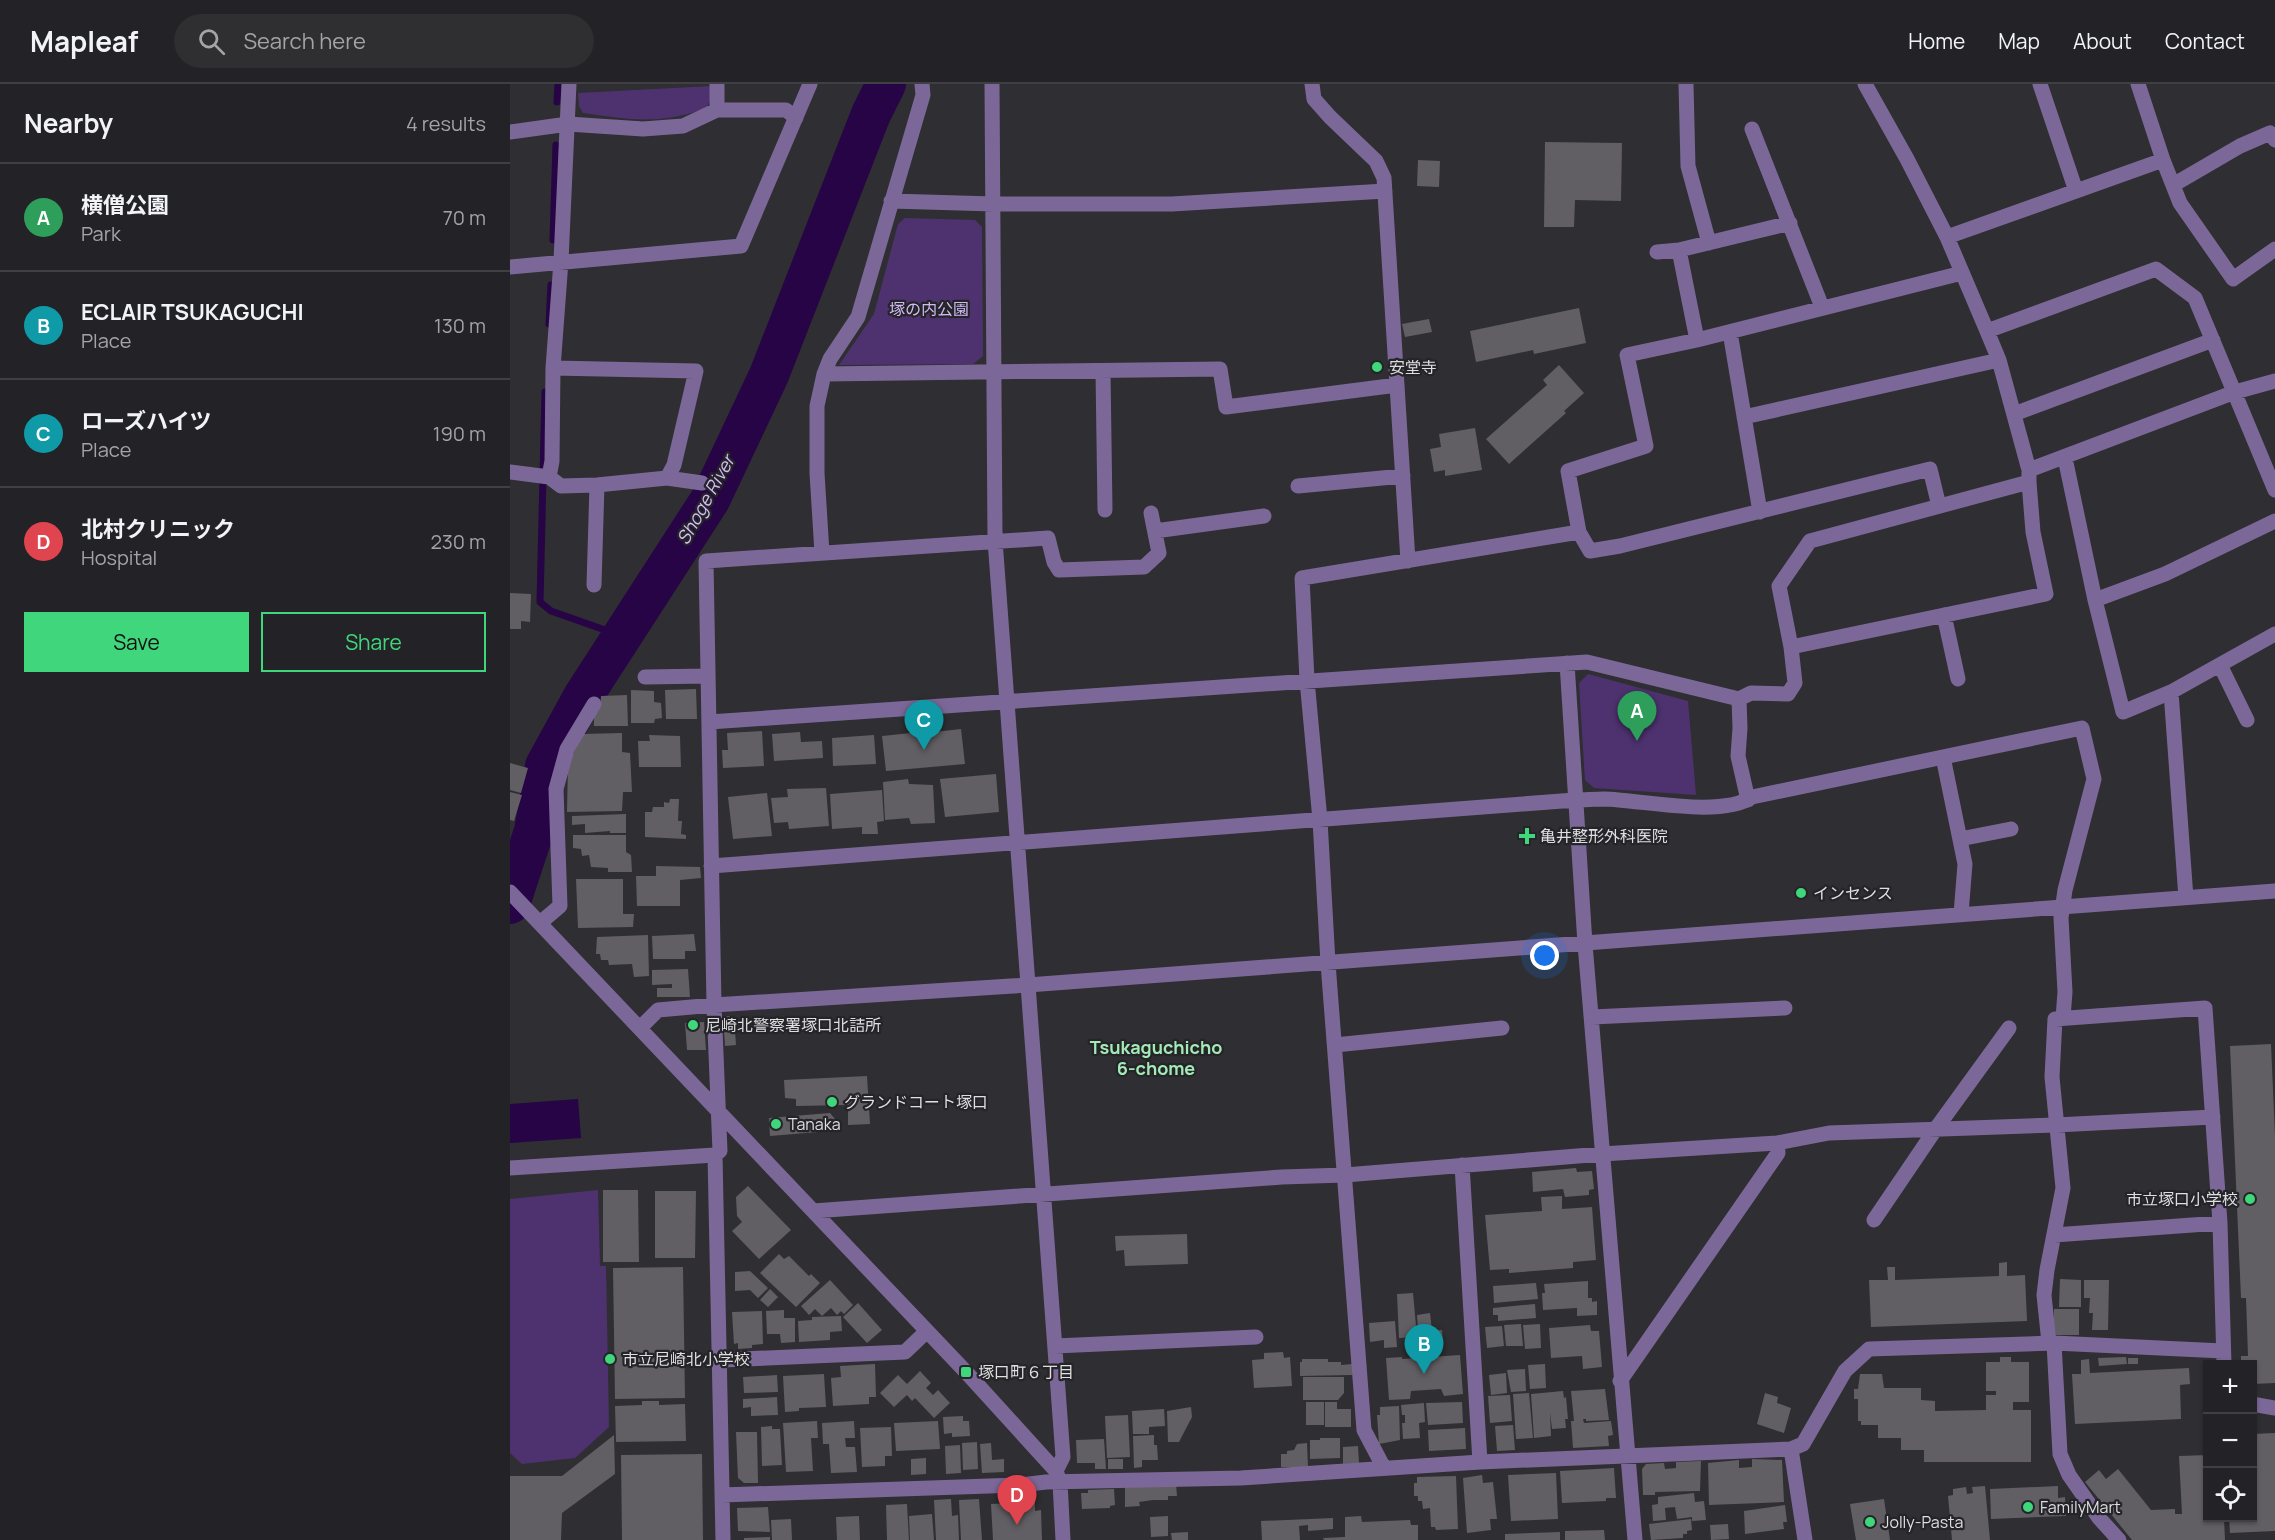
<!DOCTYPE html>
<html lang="en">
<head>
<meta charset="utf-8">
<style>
	:root { --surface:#232226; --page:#2f2f32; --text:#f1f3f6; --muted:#a3a4a7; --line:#403f43; --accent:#40d77c }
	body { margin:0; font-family:Manrope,"Noto Sans JP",sans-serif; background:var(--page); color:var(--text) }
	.controls { position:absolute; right:18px; bottom:18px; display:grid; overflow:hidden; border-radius:0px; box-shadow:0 2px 4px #0004 }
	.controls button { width:54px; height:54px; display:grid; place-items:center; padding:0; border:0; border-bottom:2px solid var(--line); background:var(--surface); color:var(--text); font:30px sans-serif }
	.you { position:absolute; left:1035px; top:872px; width:21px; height:21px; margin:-15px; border:4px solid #fff; border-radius:50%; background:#1a73e8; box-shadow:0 0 0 9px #1a73e833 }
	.badge { display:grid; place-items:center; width:39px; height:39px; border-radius:50%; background:var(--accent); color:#fff; font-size:20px; font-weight:700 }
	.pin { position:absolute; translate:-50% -50px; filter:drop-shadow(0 2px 3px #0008) }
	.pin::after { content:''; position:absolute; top:32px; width:21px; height:18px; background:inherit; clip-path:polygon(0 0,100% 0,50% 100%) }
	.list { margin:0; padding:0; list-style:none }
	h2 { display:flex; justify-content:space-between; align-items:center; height:78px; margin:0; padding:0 24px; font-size:26px }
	h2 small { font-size:20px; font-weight:400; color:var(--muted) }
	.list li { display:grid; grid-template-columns:39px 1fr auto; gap:18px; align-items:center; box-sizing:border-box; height:108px; padding:0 24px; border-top:2px solid var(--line) }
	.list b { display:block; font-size:22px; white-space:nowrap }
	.list p { margin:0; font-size:20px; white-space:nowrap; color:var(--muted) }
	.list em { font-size:20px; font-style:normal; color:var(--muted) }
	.actions { display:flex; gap:12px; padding:18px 24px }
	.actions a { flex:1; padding:14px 0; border:2px solid var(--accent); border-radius:0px; text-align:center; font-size:21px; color:var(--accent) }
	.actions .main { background:var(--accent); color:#111 }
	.icon { flex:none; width:33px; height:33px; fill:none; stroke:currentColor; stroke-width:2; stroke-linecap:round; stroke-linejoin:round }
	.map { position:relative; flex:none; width:1765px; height:1456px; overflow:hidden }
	header { display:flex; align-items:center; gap:36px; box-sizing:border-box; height:84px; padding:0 30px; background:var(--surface); border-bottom:2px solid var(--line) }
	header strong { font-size:28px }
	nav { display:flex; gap:33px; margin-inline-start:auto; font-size:21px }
	.search { width:420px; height:54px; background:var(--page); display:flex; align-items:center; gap:15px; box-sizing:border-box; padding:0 21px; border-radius:33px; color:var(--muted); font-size:22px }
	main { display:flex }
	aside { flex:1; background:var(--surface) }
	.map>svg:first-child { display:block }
</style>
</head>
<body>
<header>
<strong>Mapleaf</strong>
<div class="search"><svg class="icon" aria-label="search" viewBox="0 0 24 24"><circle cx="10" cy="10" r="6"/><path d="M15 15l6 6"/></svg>Search here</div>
<nav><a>Home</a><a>Map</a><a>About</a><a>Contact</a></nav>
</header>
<main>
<aside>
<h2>Nearby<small>4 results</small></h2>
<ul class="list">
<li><span class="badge" style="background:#2e9e5b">A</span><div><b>横僧公園</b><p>Park</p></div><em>70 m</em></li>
<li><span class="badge" style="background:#0f9aa8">B</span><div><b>ECLAIR TSUKAGUCHI</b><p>Place</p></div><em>130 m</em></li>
<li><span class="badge" style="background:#0f9aa8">C</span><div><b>ローズハイツ</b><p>Place</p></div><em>190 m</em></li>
<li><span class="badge" style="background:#e0444e">D</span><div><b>北村クリニック</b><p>Hospital</p></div><em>230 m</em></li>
</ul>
<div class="actions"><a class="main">Save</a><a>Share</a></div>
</aside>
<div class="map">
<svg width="1765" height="1456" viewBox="0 0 1765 1456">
	<rect width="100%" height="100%" fill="#2f2e32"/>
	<path fill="#4e3270" d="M202,2l-1,10 -4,12c-48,17 -75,12 -124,5l-4,-7 -1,-13z
		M395,134l70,2 7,7 1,129 -10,8 -134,1 35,-51 24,-90z
		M1078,590l100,27 8,94 -102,-7 -9,-8 -6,-97z
		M88,1106l2,76h6l3,161 -34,31 -53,6 -12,-11v-254z"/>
	<path fill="#270445" d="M68,1015l3,39 -71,5v-39z"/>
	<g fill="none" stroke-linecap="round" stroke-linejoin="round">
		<path stroke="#270445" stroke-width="7" d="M47,18l1,-18
			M43,156l3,-95
			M39,240l2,-39
			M35,308l-5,210 11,9 71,25"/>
		<path stroke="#270445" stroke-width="40" d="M0,820l24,-73 11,-65 39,-71 126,-195 59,-125 102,-261 15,-30"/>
	</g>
	<path fill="#615f63" d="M1035,58l77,1 -1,58 -46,-1 -1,27h-30z
		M908,76l22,1 -1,26 -22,-1z
		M1069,224l7,35 -52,11 -1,-4 -57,12 -6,-31z
		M919,235l3,13 -27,5 -3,-13z
		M1049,281l25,28 -20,18 2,2 -57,51 -23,-25 61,-54 -4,-5z
		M965,344l7,42 -37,6v-6l-11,2 -4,-23 11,-2 -2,-13z
		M0,509l21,1 -1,28 -9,-1v8h-11z
		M186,605l1,30h-31l-1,-29z
		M121,606l23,1v11l7,1 1,15 -7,1 -1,4h-23z
		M117,611l1,31h-34v-16l6,-2 1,-12z
		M423,641l1,7 27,-3 4,35 -79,7 -4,-35 29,-3v-6z
		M252,647l2,35 -41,2 -1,-18h6l-1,-17z
		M290,648l1,10 21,-1 1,17 -49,3 -2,-27z
		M112,649v19l8,1 2,39h-9l-1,19 -55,1 1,-47 14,-31z
		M139,651l31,1 1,31h-42l-1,-26h12z
		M364,651l2,29 -43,2 -1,-28z
		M0,679l18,5 -7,25 -11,-3z
		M486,690l3,38 -54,5 -5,-38z
		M398,695l1,5 24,1 2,38 -24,1 -2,-6 -24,2 -2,-38z
		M316,704l3,38 -40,3 -1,-7 -14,1 -3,-25 17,-1 -1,-8z
		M372,706l2,31 -7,1 1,12h-16v-7l-30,2 -2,-35z
		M0,708l12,3 -8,26 -4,-1z
		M257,709l5,43 -39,3 -5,-42z
		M160,715h9l-1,22h4l-1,13 5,1v4l-41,-2v-25h7l1,-5h11v-5l5,1z
		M116,730v19h-16v-2l-25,2v-9l-13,1v-9z
		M63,751h53v17l5,3 1,17h-24v-4l-17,-1 -2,-12 -7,1 -1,-7 -8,-1z
		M146,782l44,1 1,11 -21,2v26h-43l-1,-30h20z
		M66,795h47v35h11l-1,13 -55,1z
		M184,850l2,17h-11v8h-32l-1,-23z
		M138,851l1,41 -15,1 -2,-13 -23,1 -1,-5h-7l-1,-6h-4l1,-17z
		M178,885l2,28h-33v-9h15v-4l-20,1v-15z
		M213,932h11l2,29 -11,1z
		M194,938l2,28h-19l-2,-27z
		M1761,960l4,92v247l-23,1v-20h-11v-8h7l-2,-58h-5l-11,-252z
		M357,992l3,48 -22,1v-20l-52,1v-7l-11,-1 -1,-18z
		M320,1029l5,6 -17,13 -48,4 -1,-18z
		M1066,1084l1,4 15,-1 2,18 -5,1v5l-24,2 -2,-8 -30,3 -1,-20z
		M238,1102l43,44 -32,29 -27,-28 10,-9 -5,-6 -1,-19z
		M93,1106h35l1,72h-36z
		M145,1107h41l-1,67h-40z
		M1052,1112v13l30,-2 4,53 -23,2v6l-64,5v-4l-19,1 -5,-55 57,-4 -1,-14z
		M677,1150l1,30 -63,2 -1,-16 -8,1 -1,-15z
		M269,1170l5,5 5,-3 20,20 2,-2 9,9 -24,24 -36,-34z
		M1497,1178v14l18,-1 2,46 -156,6 -2,-47h19l-1,-13h8v13l104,-4v-13z
		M173,1183l2,131 -70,1 -2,-131z
		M240,1187l18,17 -10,10 -8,-8 -15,1v-19z
		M1550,1195l21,1v27h-22z
		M320,1196l23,25 -9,9 -3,-3 -4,4 -6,-7 -9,8 -7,-7 -6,6 -8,-9z
		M1574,1196h25l-1,50h-16l1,-17h-4l1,-15h-6z
		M1078,1197v17h4v4l5,-1v14l-20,1v-8l-34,2 -1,-17h3l-1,-9z
		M1026,1199l2,16 -44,4 -1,-17z
		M260,1205l8,8 -10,10 -8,-7z
		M903,1209l4,44 -18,1 -2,-44z
		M348,1219l24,27 -15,13 -24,-26z
		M1025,1220l1,14 -38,3v-6h-5v-7z
		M1544,1225h25v26h-25z
		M274,1226v8h11v24l-14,1 -1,-9h-13l-1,-23z
		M252,1227l1,33 -11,1v3l-14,1v-6l-4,1 -2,-32z
		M920,1229l2,18 10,-1 1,13 -24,2 -2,-30z
		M331,1232l1,15 -12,1v8l-31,2 -1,-21 14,-1v-3z
		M885,1237l2,26 -13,1v-8l-14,2 -1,-19z
		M1011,1240l2,22h-17l-2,-21z
		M1030,1240l1,24 -16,1 -2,-24z
		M1080,1241l1,6h8l3,36 -19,2 -1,-13 -31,2 -2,-30z
		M992,1242l2,20 -17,2 -2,-21z
		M773,1268l1,6 6,-1 2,29 -38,2 -2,-28 12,-1v-6z
		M950,1271l3,39 -19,2 -3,-7 -30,2 -1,8 -21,1 -3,-42 16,-1v2z
		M1490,1273h11v5h18v40h-16v8h18v52h-107v-12h-23v-12h-23v-13h-17v-4h-3v-22h-4v-10h4l2,-15h22l2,14h37v12l14,1v10l51,-1v-15h10v-4h-10v-29h14z
		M1616,1273l1,7 -28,2 -1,-8z
		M1618,1274h10v6h-10z
		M792,1275h26v3h13v3l11,-1v11l-52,1v-14h2z
		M1579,1275l1,14 99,-5 1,16 -10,1 1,34 -106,5 -3,-50h9v-14z
		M365,1280l1,33h-7v7l-36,2 -2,-28 10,-1 -1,-11z
		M1035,1280l1,24 -16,1 -2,-24z
		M1015,1285l1,22 -15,1 -4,-22z
		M410,1287l11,12 -5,5 7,7 5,-5 12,13 -16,15 -19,-20 -3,3 -5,-6 -13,12 -14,-14 18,-18 9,9z
		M996,1289l1,20 -16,2 -2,-20z
		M314,1290l2,33 -27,1v3l-14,1 -2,-36z
		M267,1291l1,17 -34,1 -1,-16z
		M793,1293h41v16l-6,7h-35z
		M1095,1305l4,31 -23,1v-2h-3l1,4 27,-2 2,14 -5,1 1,10 -36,2 -2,-27h3l-3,-30z
		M1053,1307l1,7 2,-1 2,22h-3l1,9 -14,1 -2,-17 1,24 -17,2 -3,-44z
		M1019,1309l4,45 -17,1 -3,-45z
		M1255,1309l13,4 -1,6 14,5 -7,25 -27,-9z
		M1000,1311l2,26 -22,2 -2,-27z
		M267,1313l1,18 -27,1v-9l-8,1v-9z
		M132,1317h17v4l26,-1 1,37 -70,1 -1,-36 27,-1z
		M796,1318h18v23h-18z
		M815,1318h12v7h14v18h-26z
		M952,1318l1,21 -35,2 -2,-22z
		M914,1319l1,19 -6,1 1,15 -17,1 -1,-16h3v-8h-3l-1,-10z
		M889,1322l1,34 -21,4 -2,-29h3v-8z
		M681,1323l1,10 -13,25h-11l-1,-31z
		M654,1325l1,17 -16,1v7h-16l-1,-23z
		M618,1331l2,42 -23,1 -2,-42z
		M453,1332v5h6l1,15 -18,1v-4l-8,1 -1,-17z
		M307,1337l1,17h-7l2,33 -27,1 -3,-49z
		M344,1337l1,17h-10l1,9h9l2,25 -26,1 -2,-29h-6l-1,-21z
		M428,1337l2,28 -44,2 -2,-28z
		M1003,1341l2,25 -18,1 -2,-25z
		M262,1342v3h8l2,36 -20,1 -1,-39z
		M381,1343l1,29h-7v10l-23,1 -2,-39z
		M955,1344l1,21 -37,2 -1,-21z
		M226,1348h21l1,51h-14l-6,-5z
		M1765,1349v98l-45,2 -1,-15h23v-84z
		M104,1351l1,39 -53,39 -1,27h-51v-64h52z
		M644,1351v10h3l1,15h-16v7l-8,1 -1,-32z
		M810,1354h20v20l-30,1v-19h10z
		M594,1355l2,30h-11v-6h-18l-1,-23z
		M467,1358l1,27 -15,1 -1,-27z
		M481,1359l1,17 12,-1v13l-22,1 -2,-29z
		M797,1359l1,24h-27v-13h6v-3l7,-1 3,-6z
		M450,1361l1,28 -15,1 -1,-28z
		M848,1362l1,17 -16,1v-17z
		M192,1370l1,86h-81l-1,-85z
		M1698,1371v63h16l1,22h-93l-47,-58 14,-12 7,9 12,-10 33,41 24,-1v5h7l-3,-58z
		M416,1374v16l-15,1v-16z
		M598,1375h15v10h-15z
		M1242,1375l30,1 2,42 -75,3 -1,-42 31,-3v8l13,-1z
		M1191,1377l-1,30 -45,1v3h-12l-1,-26 4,-5 18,-1 1,6 11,-1v-6z
		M1104,1384l2,30h-10v3l-44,2 -2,-32z
		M1046,1389l2,46 -47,2 -3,-46z
		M972,1391l1,8 10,-1 4,37h-7l1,11 -24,3 -4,-55z
		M946,1392l2,53 -22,1 -1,-3h-4l-1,-19 -7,1 -1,-8h-4v-5h-4v-13h3v-6z
		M666,1400l1,12h-9v4h-15l-14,2 1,4 -15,1v-21z
		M1475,1402l5,54h-38l-4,-44 5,-1v-6l13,-2 1,7 6,-1 -1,-6z
		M1548,1402v12l7,-1 1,19 -75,3 -1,-30z
		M604,1405l1,16 -5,1v2l-28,1 -1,-16h7v-3z
		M1184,1409l1,9 9,-1 2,19 -14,1v-4l-15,2 -2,-12 -10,1 1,12 -13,1 -1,-16 6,-1v-7z
		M441,1415l1,17 6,-1 1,25h-23l-2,-40z
		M469,1415l3,41h-21l-2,-40z
		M1374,1415l6,41h-34l-6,-36z
		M525,1418v9l6,-1 1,30h-49l-2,-36z
		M397,1420l2,36h-22l-1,-35z
		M1275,1421l2,17h-4l1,7 -39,5 -1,-23z
		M258,1423l2,25 -32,-1 -1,-23z
		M422,1430l2,26h-24l-1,-24z
		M349,1432l1,24h-23l-1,-23z
		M658,1432v20l-17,1 -1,-20z
		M851,1432l1,6 48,-2 1,5h7v15h-94l-1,-2 22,-1v-20z
		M823,1434v11l-25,2v-6l-9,1 1,14h-38l-1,-19z
		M281,1435l1,21h-20l-1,-20z
		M1181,1435l1,11 -5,1v3h-4v4l-32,2 -2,-16z
		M1218,1440l1,15 -18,1 -1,-15z
		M1094,1446l1,10h-40v-9z
		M678,1448v8h-16l-1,-7z
		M1050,1448v8h-55v-6z
		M260,1453v3h-26v-2z"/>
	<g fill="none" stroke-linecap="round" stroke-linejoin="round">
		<path stroke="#7c6898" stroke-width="15" d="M207,0v26
			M482,0l3,456 68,917 -7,14
			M802,0l2,15 16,18 46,44 8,17 24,383
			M1176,0l2,82 21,77
			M1355,0l42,75 40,78 40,94 12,29 30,110
			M1530,0l36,107
			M1628,0l25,76 17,43 53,76 42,-30
			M1242,45l70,178
			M0,48l58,-8 75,5 40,-3 34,-16h69l10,8
			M1663,101l67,-39 30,-13 5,7
			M381,117l103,3h178l213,-13
			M1437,153l216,-77
			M1169,166l18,90
			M1147,168l22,-2 111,-27
			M0,183l231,-21 69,-162
			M1477,247l169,-62 39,29 80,192
			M1220,248l30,180
			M43,284l143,3 -22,94 -7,13 35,5
			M593,287l2,139
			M314,290l396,-5 6,38 171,-22
			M1504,330l199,-74
			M1234,333l255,-57
			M1555,374l30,142 28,112 48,-20 104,-58
			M0,388l39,5 12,9 36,-1 70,-7
			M39,393l3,-16 1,-93 8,-107 8,-177
			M788,402l105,-10
			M1429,422l-9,-37 -310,77 -30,5 -11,-19 -11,-61 78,-25 -19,-91 70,-15 265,-67
			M645,447l109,-15
			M312,469l-5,-80v-67l7,-32 6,-15 28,-42 65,-222 -1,-11
			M84,501l3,-100
			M1585,516l70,-26 110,-53
			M1434,531l14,64
			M1281,563l255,-53 -13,-62 -4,-50
			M1057,579l18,281 50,596
			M1710,581l27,55
			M135,593l63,-1
			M1661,608l15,206
			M1229,615l12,-6 37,1 7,-11 -4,-36 -12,-61 31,-45 219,-59v-12l206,-78 40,-11
			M199,638l878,-60 152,37 1,29 -2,28 10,44
			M1433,673l22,107 -4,50
			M1450,755l51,-10
			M201,782l864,-66c10,0 19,-1 29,-1 38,1 117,19 148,-2l330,-69 12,51 -29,111 -4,28 4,74 -2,26
			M0,808l456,480 90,99 4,11 3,58
			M30,839l20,-17 -4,-117 11,-40 27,-45
			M1082,933l193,-9
			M130,944l18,-18 56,-5 314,-20 1247,-94
			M825,961l167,-17
			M205,1071l8,385
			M952,1081l18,297
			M0,1084l205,-13 5,-4 -6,-146 -8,-444 342,-23 6,24 5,8 85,-3 15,-14 -8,-40
			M303,1127l469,-34 63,-2 257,-21 175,-11 52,-10 227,-8 157,-8
			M1364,1136l61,-90 74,-102
			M1544,1151l166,-12
			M1539,1259l-5,-48 3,-25 16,-82 -11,-111 3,-58 150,-11 15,215 4,141
			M1544,1259l6,111 9,21 30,43 20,22
			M545,1262l201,-9
			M211,1276l184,-8 22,-21
			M1110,1297l158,-228 -1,-10
			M1742,1320l23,4
			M874,1384l-20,-38 -36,-467 -8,-143 -13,-140 -5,-102 277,-46
			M212,1411l299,-10 25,-3 195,-4 239,-16 311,-13
			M1295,1456l-14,-91 12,-5 42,-73 24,-22 185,-6 169,8"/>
	</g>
	<g fill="#40d77c" stroke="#252428" stroke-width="2">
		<circle cx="867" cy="283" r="6"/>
		<path d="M1014 743h6v6h6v6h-6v6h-6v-6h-6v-6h6z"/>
		<circle cx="1291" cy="809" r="6"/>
		<circle cx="183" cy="941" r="6"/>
		<circle cx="322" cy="1018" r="6"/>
		<circle cx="266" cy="1040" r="6"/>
		<circle cx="1740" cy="1115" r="6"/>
		<circle cx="100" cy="1275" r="6"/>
		<rect x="450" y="1282" width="12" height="12" rx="3"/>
		<circle cx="1518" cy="1423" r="6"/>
		<circle cx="1360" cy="1438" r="6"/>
	</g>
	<g text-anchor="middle" stroke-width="4.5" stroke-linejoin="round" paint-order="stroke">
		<g font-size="16" fill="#d0baf4" stroke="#252428">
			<text x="419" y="231">塚の内公園</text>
		</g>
		<g font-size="16" fill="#dfdee0" stroke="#252428" text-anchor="start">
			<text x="879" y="289">安堂寺</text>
			<text x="1030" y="758">亀井整形外科医院</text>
			<text x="1303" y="815">インセンス</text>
			<text x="195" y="947">尼崎北警察署塚口北詰所</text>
			<text x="334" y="1024">グランドコート塚口</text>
			<text x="278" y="1046">Tanaka</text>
			<text x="1728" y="1121" text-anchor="end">市立塚口小学校</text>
			<text x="112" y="1281">市立尼崎北小学校</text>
			<text x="468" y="1294">塚口町６丁目</text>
			<text x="1530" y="1429">FamilyMart</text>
			<text x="1372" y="1444">Jolly-Pasta</text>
		</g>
		<g font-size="18" font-style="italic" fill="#d4bef8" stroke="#252428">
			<text transform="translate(196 416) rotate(-61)" y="6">Shoge River</text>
		</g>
		<g font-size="18" font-weight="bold" fill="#a4eab7" stroke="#252428">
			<text x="646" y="970">Tsukaguchicho<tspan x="646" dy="21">6-chome</tspan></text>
		</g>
	</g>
</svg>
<div class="controls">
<button>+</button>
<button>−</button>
<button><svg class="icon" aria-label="locate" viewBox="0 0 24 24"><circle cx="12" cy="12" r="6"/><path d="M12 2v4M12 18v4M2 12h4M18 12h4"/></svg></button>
</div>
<div class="you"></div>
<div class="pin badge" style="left:1127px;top:657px;background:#2e9e5b">A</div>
<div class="pin badge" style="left:914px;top:1290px;background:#0f9aa8">B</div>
<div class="pin badge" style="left:414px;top:666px;background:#0f9aa8">C</div>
<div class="pin badge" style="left:507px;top:1441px;background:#e0444e">D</div>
</div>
</main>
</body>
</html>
